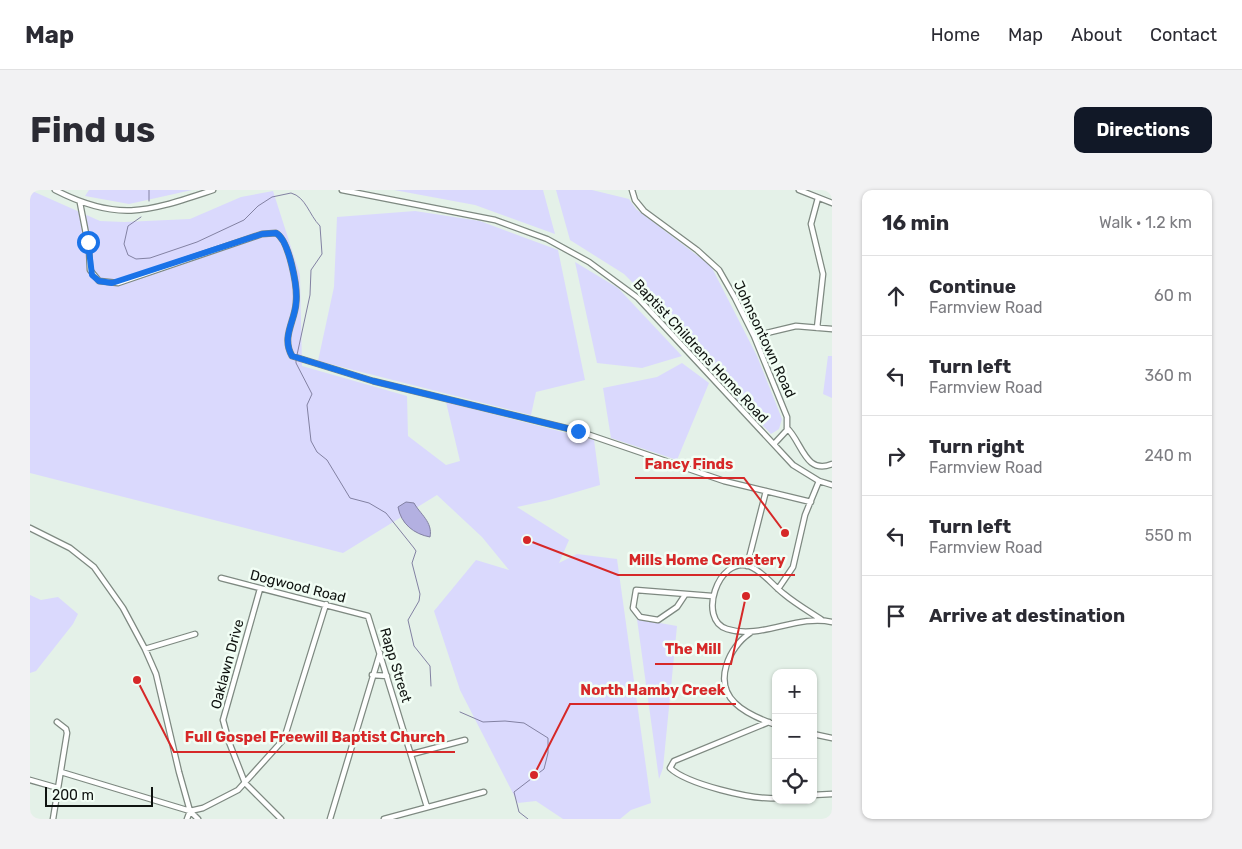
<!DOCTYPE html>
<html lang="en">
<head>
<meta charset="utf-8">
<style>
	:root { --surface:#fff; --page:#f2f2f3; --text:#2b2b33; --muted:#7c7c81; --line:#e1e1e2; --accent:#111827 }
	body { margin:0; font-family:Rubik,sans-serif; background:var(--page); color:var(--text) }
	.controls { position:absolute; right:15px; bottom:15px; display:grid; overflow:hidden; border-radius:10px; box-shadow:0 1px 4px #0004 }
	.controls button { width:45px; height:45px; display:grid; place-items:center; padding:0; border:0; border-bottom:1px solid var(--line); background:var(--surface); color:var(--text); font:25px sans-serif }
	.scale { position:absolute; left:15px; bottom:12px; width:108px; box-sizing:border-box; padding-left:5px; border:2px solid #0f1310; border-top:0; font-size:14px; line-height:18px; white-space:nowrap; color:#0f1310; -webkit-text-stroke:4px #f2fef5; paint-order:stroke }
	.stop { position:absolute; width:15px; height:15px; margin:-11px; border:4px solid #1a73e8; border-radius:50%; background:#fff }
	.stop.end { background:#1a73e8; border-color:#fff; box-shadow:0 1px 5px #0008 }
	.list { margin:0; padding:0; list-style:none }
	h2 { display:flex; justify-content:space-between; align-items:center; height:65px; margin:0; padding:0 20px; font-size:21px }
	h2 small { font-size:16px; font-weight:400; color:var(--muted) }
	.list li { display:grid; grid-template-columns:32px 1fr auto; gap:15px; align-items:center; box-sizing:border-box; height:80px; padding:0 20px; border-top:1px solid var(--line) }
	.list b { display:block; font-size:19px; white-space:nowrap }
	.list p { margin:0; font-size:16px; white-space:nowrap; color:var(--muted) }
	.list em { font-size:16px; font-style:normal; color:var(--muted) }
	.icon { flex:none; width:28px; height:28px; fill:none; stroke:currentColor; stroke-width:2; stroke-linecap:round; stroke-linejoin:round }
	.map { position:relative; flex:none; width:802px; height:629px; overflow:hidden; border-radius:10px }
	header { display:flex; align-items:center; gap:30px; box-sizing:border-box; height:70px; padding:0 25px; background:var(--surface); border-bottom:1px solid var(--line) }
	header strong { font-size:24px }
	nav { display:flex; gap:28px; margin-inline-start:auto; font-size:18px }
	.intro { display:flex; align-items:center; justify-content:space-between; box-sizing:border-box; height:120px; padding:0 30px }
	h1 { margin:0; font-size:35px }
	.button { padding:12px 22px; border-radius:10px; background:var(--accent); color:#fff; font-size:18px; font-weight:700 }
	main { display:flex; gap:30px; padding:0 30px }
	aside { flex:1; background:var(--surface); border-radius:10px; box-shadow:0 1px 4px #0004 }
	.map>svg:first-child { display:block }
</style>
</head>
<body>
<header>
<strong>Map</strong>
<nav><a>Home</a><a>Map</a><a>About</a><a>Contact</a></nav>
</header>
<div class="intro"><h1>Find us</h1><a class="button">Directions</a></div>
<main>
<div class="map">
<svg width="802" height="629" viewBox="0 0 802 629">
	<rect width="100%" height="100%" fill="#e4f1e8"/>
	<path fill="#dad9fd" d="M0,0l70,31 24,1 66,-3 51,-22 32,-6 27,84 2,91 105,30 1,40 38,29 14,-4 -14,-59 148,38 6,45 -51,15 -32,7 52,33 -10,23 18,-9 40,5 34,244 -20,7 -11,9h-57l-27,-18 -18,2 -58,-113 -26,-79 42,-51 33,10 -27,-33 -45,-42 -94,58 -313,-80z
		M59,0h103l-63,14 -44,-8z
		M364,0h149l12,44 -80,-29z
		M526,0h36l37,9 7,10 75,57 46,90 25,63 -3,10 -8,5 -49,-51 -46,-57 -52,-52 -54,-34z
		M385,21l65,10 78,29 27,130 -49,12 -5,23 -213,-54 16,-74 3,-70z
		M545,72l43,26 64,68 -40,12 -45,-5z
		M798,166h4v42l-9,-4z
		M652,173l27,20 -32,77 -66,-22 -8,-50 54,-11z
		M0,405l11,5 17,-3 20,17 -5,10 -37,47 -6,2z
		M607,429l40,7 -14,142 -4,11z"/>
	<path fill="#b3b0e1" stroke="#8281a2" d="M376,312l8,1c6,11 19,19 16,34 -16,-3 -29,-13 -32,-30z"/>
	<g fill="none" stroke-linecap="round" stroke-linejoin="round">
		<path stroke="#8281a2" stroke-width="1" d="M119,0v11
			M111,27l-13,9 -4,18 4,11 8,4 14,-1 47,-16 47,-22 14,-14 14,-9 19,-4c15,4 18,22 29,33l2,28 -11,16 -1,25 -13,60
			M266,168v5l16,31 -5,11 4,36 6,11 10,8 23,38 19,5 17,10 28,35 2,3 -4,12 8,31 -1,7 -11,19 6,26 16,20 1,20
			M430,522l23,10 22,-1 19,2 24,15v15l-4,16 -30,23 5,20 9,7"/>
		<defs>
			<path id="minor" d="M25,0c64,33 94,21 158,0
				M312,0l153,30 52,19 42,23 49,36 155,167 26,16 13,4
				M602,0l3,10 9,11 53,39 22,20 16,28 19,38 33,81v13l-13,14
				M769,0l33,13
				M50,13l9,46 1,21 9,11 19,2 144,-49 14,-1c13,7 22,54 20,70 -1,18 -15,34 -4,53l81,25 205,50 146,50 87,21
				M787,138l6,-54 -12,-50 7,-26
				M724,146l42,-10 36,3
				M757,238c15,14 18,47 45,36
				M0,338l40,20 24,19 29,41 22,41 11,25 23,98 11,39 -3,8
				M717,376l19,-75
				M191,388l147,38 59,191
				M230,399l-37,131 6,22 16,41 36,36
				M748,399l15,-22 12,-52 14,-34
				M655,405l-8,12 -19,13 -18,-3 -7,-9 3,-18 76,6
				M792,430c-12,-8 -26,-16 -38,-26 -12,-9 -20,-22 -35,-28 -31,-10 -52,54 -22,63 34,11 70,-15 105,-7
				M720,443c-21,14 -37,49 -15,70 10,10 27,17 41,22
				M115,459l50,-15
				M342,485l15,1
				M739,532l-95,39 -4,7c17,16 82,32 106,30
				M783,544l19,4
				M382,564l53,-14
				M31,582l129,39 13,-3 35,-18 46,-51 42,-135
				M0,590l28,8
				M783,605l19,-1
				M160,621l8,8
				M23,629l14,-86 -1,-4 -9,-7
				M300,629l50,-166
				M354,629l100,-27"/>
		</defs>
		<use href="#minor" stroke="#7e8981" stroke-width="7"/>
		<use href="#minor" stroke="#fff" stroke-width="4.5"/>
	</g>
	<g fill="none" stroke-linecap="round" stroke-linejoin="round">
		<path stroke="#1a73e8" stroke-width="6" d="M58,52l4,33 7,6 13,2 150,-49 14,-1c13,7 22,54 20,70 -1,18 -15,34 -4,53l81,25 205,50"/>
	</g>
	<g text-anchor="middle" stroke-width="5" stroke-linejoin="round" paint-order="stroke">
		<g font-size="14" fill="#0f1310" stroke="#f2fef5">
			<text transform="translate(735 149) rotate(65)" y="5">Johnsontown Road</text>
			<text transform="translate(671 161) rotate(47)" y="5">Baptist Childrens Home Road</text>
			<text transform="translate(268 396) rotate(14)" y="5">Dogwood Road</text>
			<text transform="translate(197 474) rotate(-75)" y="5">Oaklawn Drive</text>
			<text transform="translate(366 475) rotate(73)" y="5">Rapp Street</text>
		</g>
	</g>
	<path fill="none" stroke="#d62828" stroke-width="2" d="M755 343L714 288H605M497 350L588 385H765M716 406L701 474H625M504 585L540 514H706M107 490L144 562H425"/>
	<g fill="#d62828" stroke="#f2fef5" stroke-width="2">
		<circle cx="755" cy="343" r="5"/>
		<circle cx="497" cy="350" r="5"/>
		<circle cx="716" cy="406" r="5"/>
		<circle cx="504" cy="585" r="5"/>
		<circle cx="107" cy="490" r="5"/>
	</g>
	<g font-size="15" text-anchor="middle" font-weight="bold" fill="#d62828" stroke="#f2fef5" stroke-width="5" stroke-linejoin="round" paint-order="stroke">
		<text x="659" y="279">Fancy Finds</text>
		<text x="677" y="375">Mills Home Cemetery</text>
		<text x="663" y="464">The Mill</text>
		<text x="623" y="505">North Hamby Creek</text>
		<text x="285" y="552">Full Gospel Freewill Baptist Church</text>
	</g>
</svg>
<div class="controls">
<button>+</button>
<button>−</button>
<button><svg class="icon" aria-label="locate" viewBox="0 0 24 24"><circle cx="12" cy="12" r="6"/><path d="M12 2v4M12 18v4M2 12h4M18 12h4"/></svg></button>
</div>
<div class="scale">200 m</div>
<div class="stop" style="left:58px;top:52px"></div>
<div class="stop end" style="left:548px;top:241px"></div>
</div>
<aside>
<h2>16 min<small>Walk · 1.2 km</small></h2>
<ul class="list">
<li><svg class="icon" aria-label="ahead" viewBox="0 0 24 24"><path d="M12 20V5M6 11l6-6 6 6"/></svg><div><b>Continue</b><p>Farmview Road</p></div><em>60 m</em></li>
<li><svg class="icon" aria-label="left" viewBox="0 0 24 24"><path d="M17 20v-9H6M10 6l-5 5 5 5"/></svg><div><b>Turn left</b><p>Farmview Road</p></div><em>360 m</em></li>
<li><svg class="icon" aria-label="right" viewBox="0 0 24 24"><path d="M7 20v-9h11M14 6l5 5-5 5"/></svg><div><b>Turn right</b><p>Farmview Road</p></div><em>240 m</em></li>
<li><svg class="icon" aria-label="left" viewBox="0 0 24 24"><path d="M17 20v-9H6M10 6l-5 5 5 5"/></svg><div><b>Turn left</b><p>Farmview Road</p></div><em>550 m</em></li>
<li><svg class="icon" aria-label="arrive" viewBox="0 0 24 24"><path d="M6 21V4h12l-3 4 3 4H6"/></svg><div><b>Arrive at destination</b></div></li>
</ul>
</aside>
</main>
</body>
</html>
